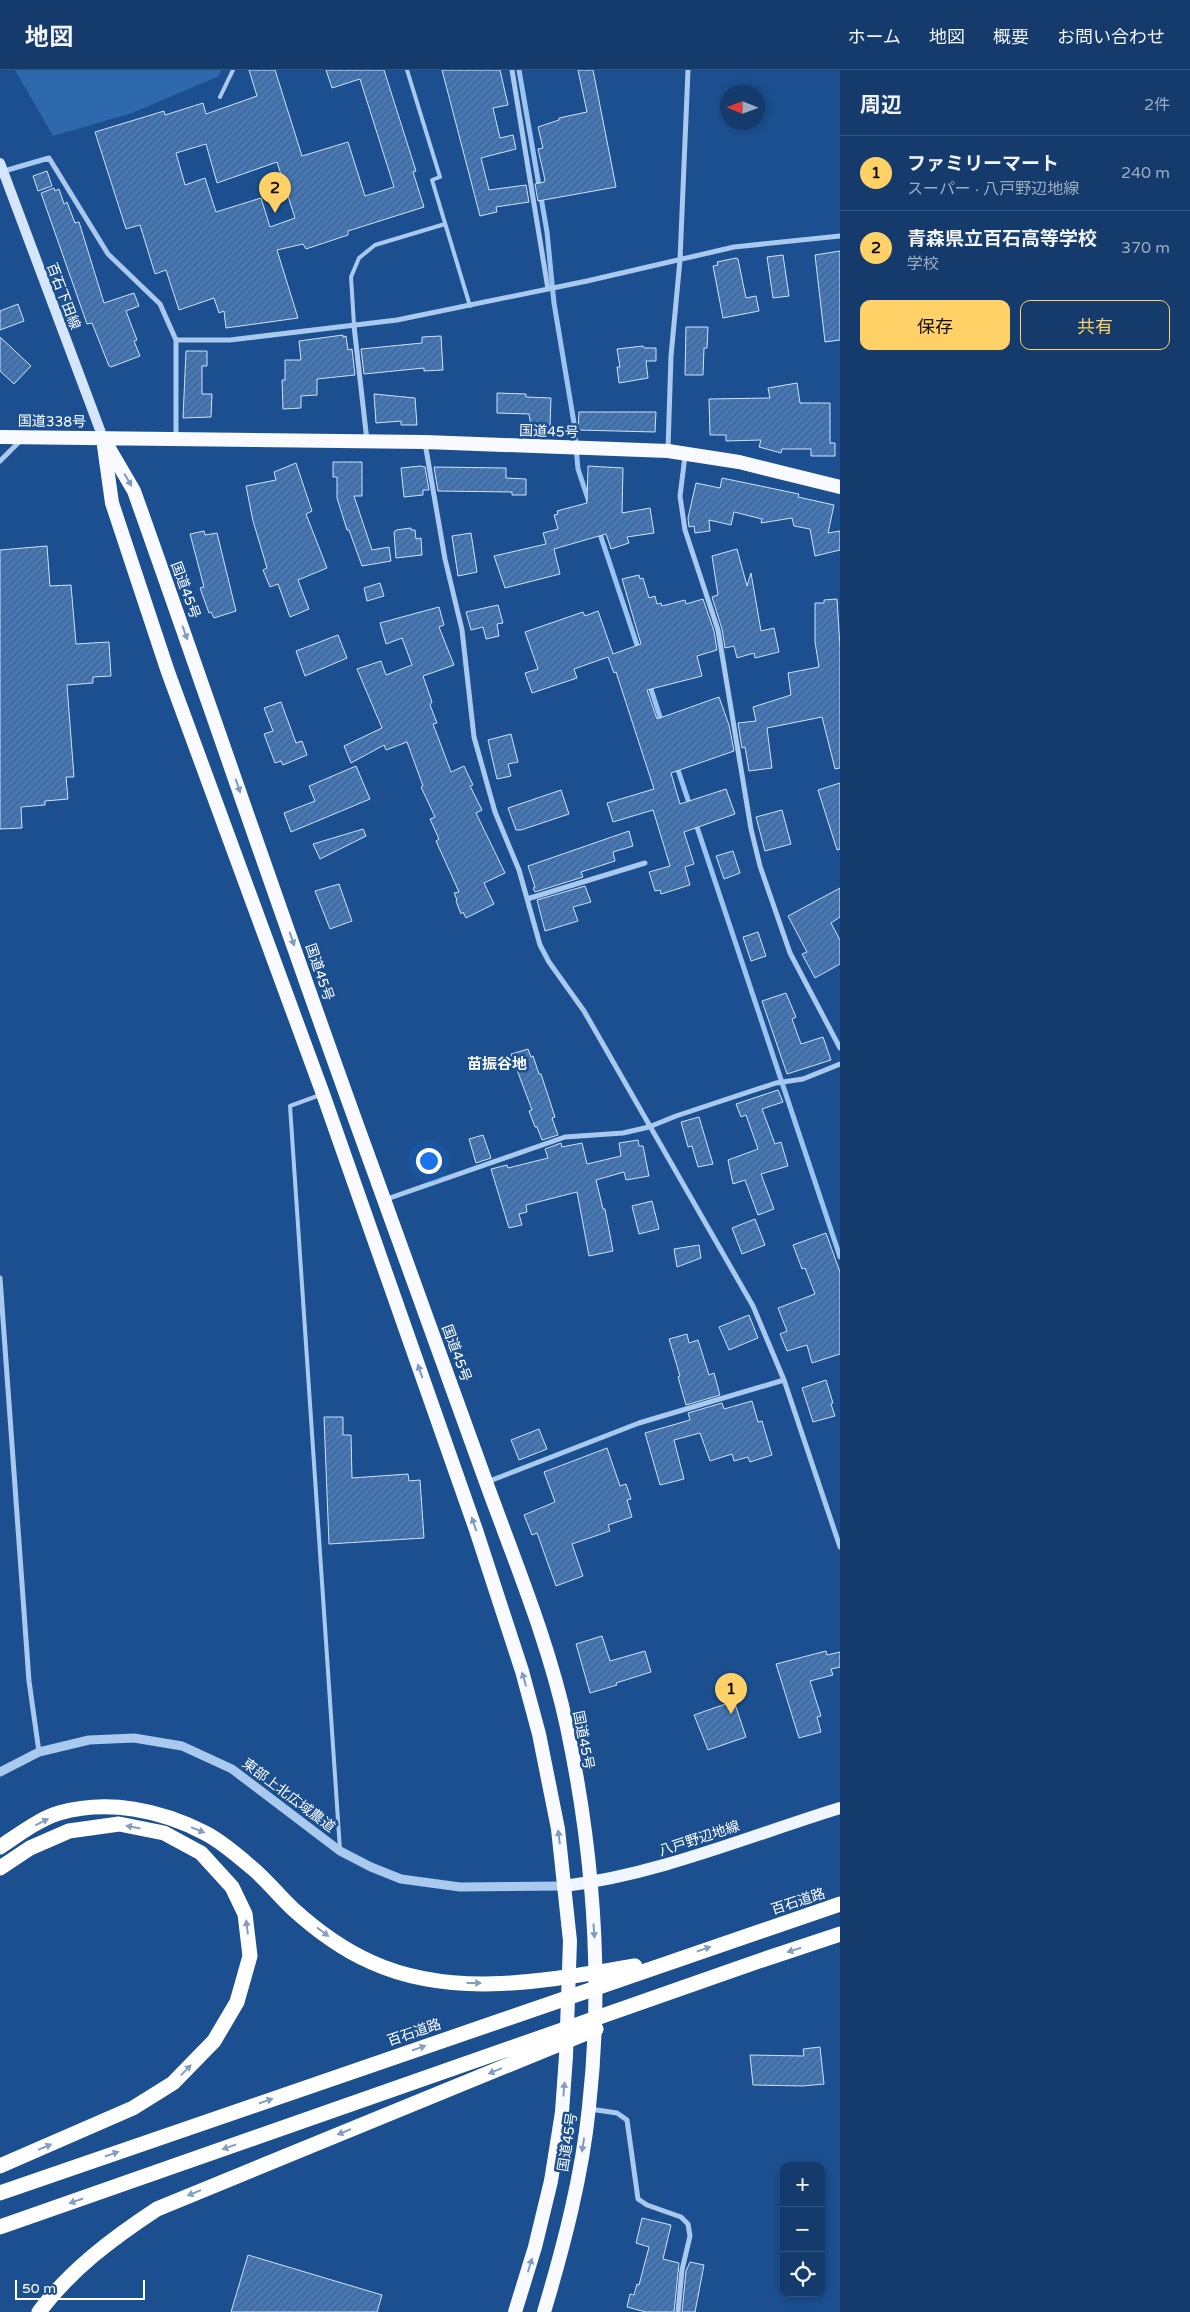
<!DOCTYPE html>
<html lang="ja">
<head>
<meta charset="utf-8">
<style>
	:root { --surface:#143b6b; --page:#214673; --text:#f1f3f6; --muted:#9dadc1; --line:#33557e; --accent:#ffd166 }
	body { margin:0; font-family:"Varela Round","Noto Sans JP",sans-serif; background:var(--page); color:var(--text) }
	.controls { position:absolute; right:15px; bottom:15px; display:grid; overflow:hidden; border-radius:10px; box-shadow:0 2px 8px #0003 }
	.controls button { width:45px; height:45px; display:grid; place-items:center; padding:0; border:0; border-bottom:1px solid var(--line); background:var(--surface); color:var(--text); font:25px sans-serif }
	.compass { position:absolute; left:720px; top:15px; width:45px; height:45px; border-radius:50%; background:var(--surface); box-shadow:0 2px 8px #0003; rotate:271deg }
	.scale { position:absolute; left:15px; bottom:12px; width:130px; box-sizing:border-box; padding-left:5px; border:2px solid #fff; border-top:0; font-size:14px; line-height:18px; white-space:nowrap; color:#fff; -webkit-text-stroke:4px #1b4f8f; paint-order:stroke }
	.you { position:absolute; left:428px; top:1090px; width:18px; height:18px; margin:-12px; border:4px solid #fff; border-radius:50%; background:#1a73e8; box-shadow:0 0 0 8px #1a73e833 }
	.badge { display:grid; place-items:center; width:32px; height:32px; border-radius:50%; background:var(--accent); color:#111; font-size:16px; font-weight:700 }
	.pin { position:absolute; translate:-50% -41px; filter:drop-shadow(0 1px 2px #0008) }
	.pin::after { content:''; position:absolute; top:26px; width:18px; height:15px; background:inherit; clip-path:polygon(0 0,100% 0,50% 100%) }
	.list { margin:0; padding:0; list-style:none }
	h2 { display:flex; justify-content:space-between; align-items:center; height:65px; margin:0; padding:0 20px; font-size:21px }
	h2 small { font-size:16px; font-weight:400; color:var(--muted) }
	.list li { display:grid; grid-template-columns:32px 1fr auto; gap:15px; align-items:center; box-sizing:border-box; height:75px; padding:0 20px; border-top:1px solid var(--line) }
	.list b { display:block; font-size:19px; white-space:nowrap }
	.list p { margin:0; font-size:16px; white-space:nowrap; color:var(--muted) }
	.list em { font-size:16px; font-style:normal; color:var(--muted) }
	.actions { display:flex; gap:10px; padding:15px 20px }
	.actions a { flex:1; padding:11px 0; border:1px solid var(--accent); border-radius:10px; text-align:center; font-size:18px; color:var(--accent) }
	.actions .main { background:var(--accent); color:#111 }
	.icon { flex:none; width:28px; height:28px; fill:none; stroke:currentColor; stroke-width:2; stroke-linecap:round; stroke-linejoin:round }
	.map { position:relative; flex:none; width:840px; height:2242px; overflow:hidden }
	header { display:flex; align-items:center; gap:30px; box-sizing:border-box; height:70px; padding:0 25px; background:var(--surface); border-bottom:1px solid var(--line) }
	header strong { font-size:24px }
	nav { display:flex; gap:28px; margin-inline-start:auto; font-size:18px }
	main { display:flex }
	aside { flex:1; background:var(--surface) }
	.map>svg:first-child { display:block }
</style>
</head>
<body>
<header>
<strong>地図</strong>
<nav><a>ホーム</a><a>地図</a><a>概要</a><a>お問い合わせ</a></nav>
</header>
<main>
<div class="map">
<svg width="840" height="2242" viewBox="0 0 840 2242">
	<defs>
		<pattern id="building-hatch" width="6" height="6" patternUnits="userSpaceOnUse" patternTransform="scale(1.25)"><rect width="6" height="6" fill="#4478b7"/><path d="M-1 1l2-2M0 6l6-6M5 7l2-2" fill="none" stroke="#486282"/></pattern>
	</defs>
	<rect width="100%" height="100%" fill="#1b4f8f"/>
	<path fill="#2e69ad" d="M15,0h206l-2,6 -87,37 -79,23z"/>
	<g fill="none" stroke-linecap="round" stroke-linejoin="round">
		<path stroke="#9cc4f0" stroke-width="5" d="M519,0l28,162 7,71 20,120 4,46 11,33
			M599,461l40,120
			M649,613l13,40
			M676,694l14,42
			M695,751l145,436"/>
	</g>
	<path fill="url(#building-hatch)" stroke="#cfe3fa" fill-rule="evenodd" d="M249,0h26l27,86 46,-14 17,54 29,-9 -34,-108 -28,9 -6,-18h58l32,101 -3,1 11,35 -76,24v4l-42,14 -3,-5 -26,6 21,68 -72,10 -2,-17 -5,2 -5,-15 -35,12 -13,-40 -11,4 -15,-49 -14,4 -31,-97 69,-21 1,4 38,-12 3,11 51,-18zM206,74l11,39 60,-21 18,56 -25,9 -9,-29 -45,14 -11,-34 -20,7 -9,-32z
		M442,0h58l8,35 -15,3 7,30 13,-3 3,14 -35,9 8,32 37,-5 3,17 -33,5 1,5 -17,4z
		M578,0h15l23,117 -78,14 -3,-17 9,-2 1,-2 -7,-31 5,-1 -5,-21 21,-7v-2l28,-6z
		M47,101l5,15 -14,5 -5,-15z
		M54,118l1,3 4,-2 5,15 3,-2 8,21 4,-1 25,81 30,-10 5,13 -13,5 11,29 -3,1 6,15 -29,11 -2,-1 -17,-43 -5,1 -46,-131z
		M840,181v89l-15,2 -10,-87z
		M783,185l6,41 -16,2 -6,-41z
		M736,188l2,1 8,39 10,-2 3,15 -36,7 -10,-52 5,-1 -1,-3z
		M18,234l6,17 -24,9v-19z
		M686,257h22l-1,21h-3l-1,27h-18z
		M343,265v2l3,-1 2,14 4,-1 3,26 -38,4v16l-16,1v12l-18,1 -1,-29h3v-20h16l-2,-19z
		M441,266l2,34 -19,1v-3l-60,6 -3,-25 61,-6v-6z
		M0,267l31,29 -17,18 -14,-13z
		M643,276l1,2h12v13h-10l2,17 -29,5 -2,-16h3l-3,-18z
		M186,281h21v15h-5v28h10l-1,23 -28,1z
		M797,313l3,20h30v40h5v13h-24v-7h-29l-1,4 -22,-6 2,-7 -35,1v-6h-16l-1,-36 61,-1 -2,-10z
		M497,323l29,1v3l25,1 -1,29 -19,-1 -2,-12 -32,-1z
		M374,324l41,4 2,27h-16v-4l-25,2z
		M579,342h77l-1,20 -77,-2z
		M333,392h29v34h-8l18,54 17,-3 2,14 -29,5 -13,-36h-2l-10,-32v-21h-4z
		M296,393l16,48 -6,3 21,54 -29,12 11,29 -19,8 -12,-33 -8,3 -7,-17 4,-2 -14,-47 -7,-35 30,-6 -2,-8z
		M420,396l5,1 4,23h-6v5l-19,2 -3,-29z
		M588,396l35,2 -1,45 28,-5 4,25 -27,4 2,6 -18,6 -5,-15 -52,15 6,25 -55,14 -11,-32 52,-12 -3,-11 15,-4 -4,-14 4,-1 -1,-3 30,-8z
		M434,397l72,1v10l20,1v16h-14v-3l-74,-1z
		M722,408l77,16 -1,3 36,8 -6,28 12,-2v19l-25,6 -5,-27 -16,-3 -2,-8 -31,5 1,-4 -28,-7 -3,13 -22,-5 1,11 -15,2 -1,-7 -5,1 -1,-9 8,-35 24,5z
		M411,458v2h4l1,9 5,-1 1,17 -26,3 -2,-26 2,-2z
		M204,461l1,4 12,-2 19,78 -22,7 -3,-6 -2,1 -9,-25 4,-1 -14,-53z
		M471,463l6,39 -19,4 -6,-40z
		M47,476l3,40 21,-1 5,59 33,-2 2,34 -18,1v6l-26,2 7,92h-8l2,22 -23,2v4l-24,2 1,21 -22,1v-279z
		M737,479l10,37 4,-13 10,58 13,-3 5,24 -24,6 -1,-5 -17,5 -3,-12 -9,2 -3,-19 -10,-32 6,-2 -6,-39z
		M639,505l1,4 3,-1 6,20 6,-2 2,8 4,-1 1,3 23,-6 1,4 17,-5 11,32 3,19 -20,6 5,20 -55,14 10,29 62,-22 10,28 5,26 -63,22 9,31 46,-15 9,25 -51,18 10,32 -9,3 5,18 -29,9 -1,-4 -5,1 -6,-19 21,-6 -17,-56 -40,12 -6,-19 47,-14 -38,-117 -2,1 -6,-16 -34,12 3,9 -45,15 -7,-20 13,-4 -13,-37 58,-20 2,4 13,-5 15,43 28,-10 -19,-65z
		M380,513l4,13 -17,5 -3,-13z
		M837,529l3,48v121l-5,1 -13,-52 -55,11 5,40 -23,3 -4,-24 -3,1 -4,-25 18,-2 -3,-14 38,-12 -3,-22 31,-6 -4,-25v-39h9v-3z
		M498,535l5,18 -6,1 2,12 -13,3 -3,-12 -12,3 -5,-18z
		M439,537l5,18 -5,2 15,38 -31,11 9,26 -2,3 7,18 -4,1 18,48 13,-6 9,19 -3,1 12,24 -6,3 29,60 -21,10 10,21 -28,14 -3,-6 -2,2 -5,-13 1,-1 -3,-7 5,-1 -23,-51 3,-2 -9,-20 5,-2 -14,-30 2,-1 -16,-44 -21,8 -2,-5 -33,18 -7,-17 38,-18 -25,-59 24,-8 5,14 26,-10 -10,-27 -16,6 -6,-21z
		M338,565l9,23 -42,18 -9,-25z
		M281,632l15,41 6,-2 5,14 -24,10 -2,-4 -6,2 -11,-29 9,-3 -9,-23z
		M511,664l7,28 -10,2 3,12 -14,3 -9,-39z
		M356,696l14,33 -79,33 -7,-19 31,-12 -6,-15z
		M840,713v66l-3,1 -19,-60z
		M561,720l8,24 -48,16h-5l-8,-22z
		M782,740l9,34 -26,7 -9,-34z
		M363,759l3,7 -46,23 -7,-15z
		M629,761l4,15 -20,6 2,9 -34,11 2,5 -48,15 -2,-4 2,-1 -7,-21z
		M733,781l7,22 -16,6 -8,-23z
		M339,814l13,37 -22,8 -15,-38z
		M585,816l6,16 -18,5 5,14 -33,10 -8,-31z
		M840,818v29l-9,6 9,17v24l-25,14 -13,-24 5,-2 -19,-36z
		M758,862l8,24 -15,5 -8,-24z
		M786,923l10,24 -4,2 9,25 22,-7 8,23 -44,14 -25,-73z
		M528,979l3,8 2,-1 6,18h2l14,43 -3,1 6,17 -16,5 -5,-13h-2l-6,-16 3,-1 -21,-56z
		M778,1020l5,12 -21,7 13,35 6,-2 7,24 -27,8 13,35 -16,6 -13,-35 -12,4 -5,-24 30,-11 -12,-34 -5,2 -5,-13z
		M699,1047l14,47 -15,3 -6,-21 -4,1 -7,-25z
		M483,1065l8,23 -15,5 -7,-24z
		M638,1070l1,6h4l6,30 -23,4 -2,-8 -28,8 7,29h2l8,42 -24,5 -12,-64 -51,13 1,7 -8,2 3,11 -13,3 -18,-59 16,-4 1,3 40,-10 -3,-9 16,-6 1,4 20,-4 5,21 34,-8 -2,-13z
		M652,1131l7,28 -20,5 -7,-28z
		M755,1149l10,26 -23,9 -10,-26z
		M826,1163l14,39v82l-28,9 -5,-18 -20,6 -7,-17 7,-3 -9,-23 37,-14 -10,-26 -3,1 -9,-24z
		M699,1175l2,13 -24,9 -3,-18z
		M749,1245l9,23 -29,12 -10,-23z
		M687,1264l2,9 9,-3 11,35 5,-2 6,22 -34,10 -8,-28 2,-1 -11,-37z
		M826,1310l7,23 -2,1 4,12 -22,6 -11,-34z
		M752,1331l6,21 4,-1 10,34 -22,7 -2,-5 -14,4 -2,-7 -22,7 -10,-28 -26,7 10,39 -24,6 -15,-52 45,-13 -2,-7 34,-10 2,6z
		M324,1347h19v18h8l1,43 56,-4 1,7 11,-1 4,58 -95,6z
		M539,1359l8,20 -28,11 -8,-20z
		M607,1378l13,38 6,-2 5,15 -4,1 5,17 -24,8 2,6 -38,13 11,32 -27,10 -19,-53 -5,2 -8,-20 31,-13 -11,-30z
		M602,1566l8,25 35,-10 6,21 -35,11 1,2 -27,8 -14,-49z
		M826,1581l1,4 13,-3v15l-9,2 2,6 -23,6 11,35 -4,1 4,15 -22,6 -23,-74z
		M734,1631l12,36 -38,13 -14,-35z
		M820,1977l4,37 -21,2 -50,-1 -3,-30 54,1 -1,-7z
		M642,2148l29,7 -8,34 16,4 -5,49h-28l-19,-5 3,-13 4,1 3,-11 2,1 10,-38 -13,-4z
		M248,2185l134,40 -5,17h-146z
		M690,2192l14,3 -9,47h-13l4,-41z"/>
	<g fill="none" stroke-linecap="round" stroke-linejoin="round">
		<path stroke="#a9c9ee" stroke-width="4" d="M407,0l33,107 -8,3 38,126
			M220,27l13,-27
			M354,255l-3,-48 8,-19 16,-13 70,-21
			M320,1025l-30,11 50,744"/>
		<path stroke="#a9c9ee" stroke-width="5" d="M512,0l36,219
			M4,101l45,-13 59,96 52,50 16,36v98
			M354,256l13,115
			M176,270h54l167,-20 190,-39 147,-34 106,-11
			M425,373l20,116 17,71 12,107 21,75 24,58 21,75 9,17 35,49 169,295 31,74 56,167
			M668,379l3,-93 9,-96 8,-190
			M685,386l-5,40 5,34 33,100 33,199 9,37 30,87 50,95
			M0,391l21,-21
			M527,829l118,-36
			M384,1130l181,-63 58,-4 26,-6 27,-11 100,-33 27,-4 37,-15
			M0,1208l29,403 10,71
			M487,1412l152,-59 145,-43
			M590,2039l27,4 10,7 11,79 9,6 34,12 7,7 2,12 -8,34 -4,42"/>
		<path stroke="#a9c9ee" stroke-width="9" d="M0,1702l39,-20 50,-12 45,-2 48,8 50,23 108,82 31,16 30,12 59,8 104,-1"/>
		<path stroke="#d6e6fa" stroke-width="10" d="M0,93l103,275"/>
		<path stroke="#f0f6ff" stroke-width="12" d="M564,1816c96,-12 185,-50 276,-78"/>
		<path stroke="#f8faff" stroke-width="14" d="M0,367l425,5 243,9 71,11 101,25
			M103,368l31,53c79,222 154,445 235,667 39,108 78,216 117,324 29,80 63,161 81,245 26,123 36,254 22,380 -7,69 -25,138 -45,205
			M104,376l8,57 56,169 155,422 153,436 46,141 17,63 19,95 12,112 -4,115 -4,56 -11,69 -16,66 -20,65"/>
		<path stroke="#fff" stroke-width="15" d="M0,1777c18,-12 39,-28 59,-34 49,-14 102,-3 146,20 16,8 32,22 46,34 15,12 28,29 42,42 22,20 51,41 78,53 83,38 179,18 264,4
			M0,1798l30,-20 39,-17 50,-7 45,9 37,20 31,34 13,27 5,42 -13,46 -23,39 -41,42 -40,25 -133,58
			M0,2123l840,-289
			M0,2157l759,-266 81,-27
			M39,2242c31,-42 74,-74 118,-103l439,-180"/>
	</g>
	<defs><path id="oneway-solid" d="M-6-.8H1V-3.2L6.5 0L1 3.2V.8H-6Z" transform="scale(1.25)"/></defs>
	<g fill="#7e9cc1">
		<use href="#oneway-solid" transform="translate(128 410) rotate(60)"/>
		<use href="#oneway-solid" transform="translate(185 563) rotate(70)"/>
		<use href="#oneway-solid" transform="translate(238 716) rotate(71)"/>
		<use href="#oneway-solid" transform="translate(292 869) rotate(71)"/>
		<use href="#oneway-solid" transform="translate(420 1301) rotate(-109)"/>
		<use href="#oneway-solid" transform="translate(474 1454) rotate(-109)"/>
		<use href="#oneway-solid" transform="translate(524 1609) rotate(-106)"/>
		<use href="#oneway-solid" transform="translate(559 1767) rotate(-97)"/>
		<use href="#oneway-solid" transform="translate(594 1861) rotate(86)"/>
		<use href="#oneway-solid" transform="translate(564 2019) rotate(-85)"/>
		<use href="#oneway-solid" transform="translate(583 2075) rotate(99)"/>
		<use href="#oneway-solid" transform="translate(530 2195) rotate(-73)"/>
	</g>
	<g fill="#829ec1">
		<use href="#oneway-solid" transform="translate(42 1752) rotate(-27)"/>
		<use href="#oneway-solid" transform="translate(133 1757) rotate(-169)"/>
		<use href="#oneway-solid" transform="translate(198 1760) rotate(22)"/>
		<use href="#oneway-solid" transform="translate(247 1857) rotate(-97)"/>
		<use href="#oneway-solid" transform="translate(323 1862) rotate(37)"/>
		<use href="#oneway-solid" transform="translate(704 1879) rotate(-19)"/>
		<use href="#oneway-solid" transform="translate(794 1880) rotate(162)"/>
		<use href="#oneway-solid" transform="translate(474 1913)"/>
		<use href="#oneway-solid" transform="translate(419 1978) rotate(-19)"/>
		<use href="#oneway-solid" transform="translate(186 2000) rotate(-46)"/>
		<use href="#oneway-solid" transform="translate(495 2001) rotate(157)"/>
		<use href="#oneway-solid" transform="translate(266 2031) rotate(-19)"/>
		<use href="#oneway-solid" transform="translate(344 2062) rotate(158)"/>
		<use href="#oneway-solid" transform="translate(45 2077) rotate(-23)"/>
		<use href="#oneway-solid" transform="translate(229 2077) rotate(161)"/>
		<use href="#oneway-solid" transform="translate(112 2084) rotate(-19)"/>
		<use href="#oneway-solid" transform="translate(194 2123) rotate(158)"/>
		<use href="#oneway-solid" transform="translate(76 2131) rotate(161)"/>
	</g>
	<g text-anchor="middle" stroke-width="5" stroke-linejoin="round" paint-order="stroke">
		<g font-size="14" fill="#fff" stroke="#1b4f8f">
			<text transform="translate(64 226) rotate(69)" y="5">百石下田線</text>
			<text transform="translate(52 351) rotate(1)" y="5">国道338号</text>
			<text transform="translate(549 361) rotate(2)" y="5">国道45号</text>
			<text transform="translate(186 520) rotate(70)" y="5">国道45号</text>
			<text transform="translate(320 902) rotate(71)" y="5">国道45号</text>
			<text transform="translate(457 1283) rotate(70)" y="5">国道45号</text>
			<text transform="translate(584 1670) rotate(79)" y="5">国道45号</text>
			<text transform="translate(289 1725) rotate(37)" y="5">東部上北広域農道</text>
			<text transform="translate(699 1768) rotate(-18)" y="5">八戸野辺地線</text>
			<text transform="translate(798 1831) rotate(-18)" y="5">百石道路</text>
			<text transform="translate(414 1962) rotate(-19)" y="5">百石道路</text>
			<text transform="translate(567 2072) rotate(-81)" y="5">国道45号</text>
		</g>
		<g font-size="15" font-weight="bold" fill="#fff" stroke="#1b4f8f">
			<text x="497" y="999">苗振谷地</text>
		</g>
	</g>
</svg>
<div class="controls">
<button>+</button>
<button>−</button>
<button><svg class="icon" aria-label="locate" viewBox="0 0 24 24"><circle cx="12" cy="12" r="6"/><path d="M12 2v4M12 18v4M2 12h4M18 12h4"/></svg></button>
</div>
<svg class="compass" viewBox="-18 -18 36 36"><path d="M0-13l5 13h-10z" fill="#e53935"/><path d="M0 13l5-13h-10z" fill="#9dadc1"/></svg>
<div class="scale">50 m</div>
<div class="you"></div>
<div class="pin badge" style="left:731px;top:1644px">1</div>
<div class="pin badge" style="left:275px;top:143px">2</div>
</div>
<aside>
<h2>周辺<small>2件</small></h2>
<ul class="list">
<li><span class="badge">1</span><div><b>ファミリーマート</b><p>スーパー · 八戸野辺地線</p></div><em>240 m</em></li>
<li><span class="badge">2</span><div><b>青森県立百石高等学校</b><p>学校</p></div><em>370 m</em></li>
</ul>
<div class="actions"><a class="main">保存</a><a>共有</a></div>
</aside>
</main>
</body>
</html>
